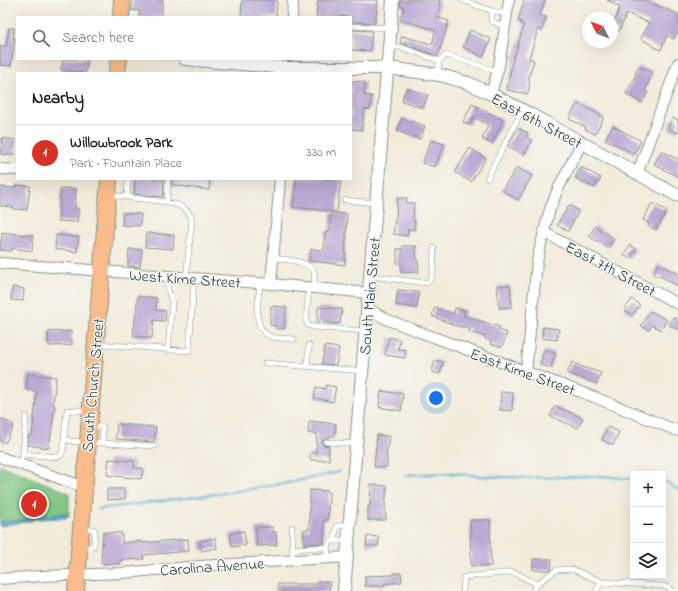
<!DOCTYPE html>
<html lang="en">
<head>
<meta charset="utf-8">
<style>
	:root { --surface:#fff; --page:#f6f6f6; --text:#202124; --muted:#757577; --line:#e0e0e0; --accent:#d93025 }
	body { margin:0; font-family:"Indie Flower",sans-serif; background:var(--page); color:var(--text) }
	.controls { position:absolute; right:12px; bottom:12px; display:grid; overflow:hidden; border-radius:0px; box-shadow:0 4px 16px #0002 }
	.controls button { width:36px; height:36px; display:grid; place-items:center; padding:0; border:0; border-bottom:1px solid var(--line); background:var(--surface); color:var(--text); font:20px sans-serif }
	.compass { position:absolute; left:582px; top:12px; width:36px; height:36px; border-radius:50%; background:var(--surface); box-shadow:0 4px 16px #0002; rotate:312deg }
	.you { position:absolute; left:436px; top:398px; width:14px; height:14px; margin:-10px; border:3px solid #fff; border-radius:50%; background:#1a73e8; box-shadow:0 0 0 6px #1a73e833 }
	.badge { display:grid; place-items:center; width:26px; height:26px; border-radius:50%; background:var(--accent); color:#fff; font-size:13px; font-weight:700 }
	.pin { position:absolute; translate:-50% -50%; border:2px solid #fff; box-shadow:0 1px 4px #0006 }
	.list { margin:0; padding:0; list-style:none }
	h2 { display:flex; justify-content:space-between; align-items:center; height:52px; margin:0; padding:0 16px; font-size:17px }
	h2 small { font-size:13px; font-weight:400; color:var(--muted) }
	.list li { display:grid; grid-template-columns:26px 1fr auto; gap:12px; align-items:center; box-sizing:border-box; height:56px; padding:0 16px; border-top:1px solid var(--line) }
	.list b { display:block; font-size:15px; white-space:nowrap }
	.list p { margin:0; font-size:13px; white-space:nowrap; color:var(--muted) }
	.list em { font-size:13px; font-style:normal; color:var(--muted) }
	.icon { flex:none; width:22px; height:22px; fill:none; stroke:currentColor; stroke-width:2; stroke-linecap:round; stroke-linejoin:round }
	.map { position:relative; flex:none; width:678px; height:591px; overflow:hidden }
	.search { position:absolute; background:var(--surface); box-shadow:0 4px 16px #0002; left:16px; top:16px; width:336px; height:44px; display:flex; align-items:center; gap:10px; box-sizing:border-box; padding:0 14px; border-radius:0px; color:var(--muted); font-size:15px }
	.panel { position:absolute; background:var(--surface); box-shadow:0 4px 16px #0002; left:16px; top:72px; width:336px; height:108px; border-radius:0px }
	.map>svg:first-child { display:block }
</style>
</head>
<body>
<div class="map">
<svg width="678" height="591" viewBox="0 0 678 591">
	<rect width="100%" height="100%" fill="#f6f6f2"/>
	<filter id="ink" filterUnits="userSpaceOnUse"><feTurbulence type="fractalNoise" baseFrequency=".025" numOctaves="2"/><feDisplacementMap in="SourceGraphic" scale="8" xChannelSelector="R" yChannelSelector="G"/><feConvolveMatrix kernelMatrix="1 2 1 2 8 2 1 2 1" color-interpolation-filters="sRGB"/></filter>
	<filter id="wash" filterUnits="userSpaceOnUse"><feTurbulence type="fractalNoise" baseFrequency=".012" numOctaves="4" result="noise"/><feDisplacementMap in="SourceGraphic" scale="16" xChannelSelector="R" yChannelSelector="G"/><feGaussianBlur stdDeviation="0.9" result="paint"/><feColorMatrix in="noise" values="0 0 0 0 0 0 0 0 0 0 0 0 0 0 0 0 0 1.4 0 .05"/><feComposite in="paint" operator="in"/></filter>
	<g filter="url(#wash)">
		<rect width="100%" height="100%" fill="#f2ecdb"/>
		<path fill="#7ec581" stroke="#4e815a" d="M0,465l69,28v23l-41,3 -28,5z"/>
		<path fill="#56acd2" stroke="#3a7483" d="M66,513v5l-31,1 -5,2 -30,5v-4l24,-2 14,-4z"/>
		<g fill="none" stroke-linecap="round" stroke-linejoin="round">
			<path stroke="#56acd2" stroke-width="2.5" d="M405,475l46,-2 28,3 50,2 72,-2 32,3
				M663,482h3l12,8
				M99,509c80,-11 161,-18 240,-37"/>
		</g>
		<g id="blocks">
			<path fill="#baa9d4" d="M133,0h30l-2,17h-22l1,-6 -9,-1z
				M242,0h35l-1,17h-35z
				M318,0h60l-3,23 -24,-1v-5l-35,-1z
				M400,0h40l-2,18 11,3 -11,35 -38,-13 2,-7 30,8 4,-14 -36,-10 4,-13 -4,-1z
				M524,0h21l-5,15 6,2 -4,14 -4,-2 -9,29 5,2 -6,20 2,1 -2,13 -21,-4 7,-36 1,1 9,-30 -3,-1 1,-2 -4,-1z
				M607,0h37l34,14v17l-4,8 -7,-4 -6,15 -7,-3v-1l-13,-7 8,-16 -22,-10 -8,18 -7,-3 8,-21z
				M9,28h5l-1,10h2l-4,28 -11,-1v-19h6z
				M351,30l21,1 -2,20 -19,-1z
				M470,30l21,9 -8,18 -20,-10z
				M63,59h25l-3,14 -24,-3z
				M638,66l15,6 -8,19 3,1 -6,11 -16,-9 9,-17z
				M351,81l14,1 -1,13 7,1 -1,14 -6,-1 -2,21 -11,-1z
				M406,88l22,7 -5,13 -21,-7z
				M577,103l27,14 -9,17 -10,-5 1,-2 -17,-8z
				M472,104l31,16 -11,24 -10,-5 6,-14 -14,-8 -5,8 -6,-3z
				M402,118l23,8 -5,13 -23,-8z
				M672,118l6,2v13l-10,-4z
				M613,126l28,15 -7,13 -29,-15z
				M518,128l10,5 -2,4 6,3 -8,15 -16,-9z
				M2,138l13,2 -2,15 -13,-1z
				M431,140l13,4 -9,23 -13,-4z
				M470,148l16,10 -15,24 -16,-10z
				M661,151l17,8v18l-24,-13z
				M517,167l15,9 -14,24 -16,-10z
				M581,167l20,11 -6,10 -20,-10z
				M135,179h29l-1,18 -29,-3z
				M172,179h38l-1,11 -37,-5z
				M296,179h45l-4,33 -44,-5z
				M16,185l14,1 -3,24 -14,-1v-2l-13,-1v-19l15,1z
				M61,188l15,1 -1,20h4l-2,13 -19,-1z
				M397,198h10l-1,5h8l-1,18h2l-1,9 -6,-1 -1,7 -14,-2 2,-16 1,1z
				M652,203l15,8 -11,19 -8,-4 1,-3 -6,-3z
				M569,205l10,6 -11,20 -11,-6z
				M123,213l18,1 -1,12 -18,-1z
				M331,213l16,1 -2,51 -36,-4 2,-12 13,1 1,-18h4z
				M595,226l19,12 -6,10 -19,-12z
				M2,232l31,4 -1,15 -20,-3v3l-12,-1z
				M146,233l28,2 -1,14 -28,-2z
				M56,235l23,2 -2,15 -22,-3z
				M630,245l6,4 -6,10 -6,-4z
				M403,246h13v14l2,-1 1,13 -18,1v-10h-4v-14h6z
				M129,249l13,1 -2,17 -12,-1z
				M658,264l20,9v13l-18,-10 -1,1 -6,-3z
				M510,285l2,22 -13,1 -2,-22z
				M13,287l11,2 -1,12 -12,-1z
				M398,290l21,2 -2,16 -21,-3z
				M138,296l19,2 -1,12 10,1 -1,10 -11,-1 -2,18 -19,-2z
				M632,299l8,6 -8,10 -8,-5z
				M271,306l15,1 -2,22h-8v-3l-6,-1z
				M318,307l24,2 -2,15 -23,-2z
				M435,307l19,7 1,-6 10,2 -1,6 36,11 -1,3 8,3 -5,14 -12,-3 1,-3 -6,-2 1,-2 -17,-5 1,-3 -18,-4v-1l-20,-8z
				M650,311l17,9 -6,10 -9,-5 -3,5 -8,-4z
				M673,317l5,3v10l-9,-5z
				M543,327l16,2 -2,11 -15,-2z
				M71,331l1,14 -23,1 -1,-14z
				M389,337l11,3 -2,9 8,1 -1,8 -20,-3z
				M325,346l14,2 -3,17 -14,-1z
				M544,350l11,3 -4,15 -11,-3z
				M435,360l8,2 -3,12 -8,-2z
				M572,362l18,8v-1l11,4 -4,11 -30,-11z
				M28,374l28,3 -3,28h2l-6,43 -21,-3 1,-10h3l5,-44 -11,-1z
				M326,385l10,2 -3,15 -19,-4 2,-11 9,2z
				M381,391l22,3 -2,17 -22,-4z
				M501,392l12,1 -1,18 -12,-1z
				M555,406l28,12 -5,10 -28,-12z
				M0,418l14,7 -9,18 -5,-3z
				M309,421l27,3 -1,12h-5l-1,2h-4l-3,3 1,4 6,1v14h-19v-7h6l1,-19 -9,-1z
				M117,424l39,3 -2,15 -38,-3z
				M608,427l11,5 -6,13 -11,-5z
				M377,435l12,1 -3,21h1v10h-13z
				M109,459l25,2v7l9,1 -2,10 -34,-4z
				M371,484l16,2 -2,19 1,15h-18v-14h2z
				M107,489h17l1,10 -18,1z
				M310,490l19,1 -1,29h-4v23l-20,1 -1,-14h6z
				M470,520h20l1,46h-20z
				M272,527v5h4l1,13 -20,1 -1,-18z
				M244,531l2,14 -14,2 -2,-13z
				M103,532l19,1v10l20,-2v2l46,-4 1,12 -46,4 1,4 -24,1v4l-19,-1z
				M367,536l12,1 -1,9h-12z
				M215,538l2,10 -15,3 -2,-10z
				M533,559h19l-1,10 -2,1h-16z
				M394,573h7l1,9 -18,2v2h-19v-10l29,-1z
				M317,581l13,1 -1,9h-51v-7h39z"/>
		</g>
	</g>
	<g filter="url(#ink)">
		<use href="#blocks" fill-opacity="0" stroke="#889488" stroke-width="1"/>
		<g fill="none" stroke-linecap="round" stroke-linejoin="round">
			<defs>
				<path id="service" d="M462,0l30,11 15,3
					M492,11l-1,10 14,6
					M351,26l39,2
					M390,47h11l38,14 -1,14
					M439,61l7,-6 51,16
					M487,179l35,-69
					M110,195l57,7 1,-23
					M127,197l1,-18
					M345,200l31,3
					M167,202c12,3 20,5 25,17l-6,59
					M273,258c11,2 37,2 41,14 1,5 0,11 0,16
					M167,276l1,14 4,12 -4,48
					M370,276l57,7c9,-7 6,-24 7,-35
					M260,283c-1,16 -9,44 9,53 7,3 17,2 25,3
					M309,288l-3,32 2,5 5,2 52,4
					M98,344l91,7 5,-73
					M265,363l97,8
					M307,366l2,-21
					M64,440l23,3h15l1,-16 -12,-1
					M326,442l30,2
					M102,443l53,3
					M23,454l35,3 3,-2 2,-5 4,-40 20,1
					M19,464l4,-10 3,-38
					M292,527l1,33
					M334,540l3,-14 13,-1
					M82,547h9l3,-2 1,-14 -2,-2h-10
					M293,549l34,-2
					M328,558c-2,-19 2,-18 20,-18
					M463,591l1,-14 49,-5 24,12
					M533,591l4,-7 19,-14 16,-1 30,13 61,4 8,3 1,2
					M596,591l6,-9"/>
				<path id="minor" d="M292,17l1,-17
					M491,94l8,-28 10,-66
					M0,169l17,1
					M637,174l41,-111
					M545,233l133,71
					M0,263l271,21 98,9
					M271,284l9,-105
					M368,309l20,11 206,77 84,34
					M526,372l11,-110 4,-18 8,-32 9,-23 23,-45
					M0,457l84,30
					M0,579l41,-3 82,-3 77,-7 146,-9"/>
				<path id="tertiary" d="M185,59l103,9h100l52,7 28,8 23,11 39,20 148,82
					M344,591l49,-591"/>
				<path id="primary" d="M121,17l1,-17
					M117,73l2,-14
					M76,591l33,-412"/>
			</defs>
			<use href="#service" stroke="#889488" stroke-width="6"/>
			<use href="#minor" stroke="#889488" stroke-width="12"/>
			<use href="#tertiary" stroke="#889488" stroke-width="14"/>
			<use href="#primary" stroke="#889488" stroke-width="18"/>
			<use href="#service" stroke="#fff" stroke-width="5"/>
			<use href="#minor" stroke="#fff" stroke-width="10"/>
			<use href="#tertiary" stroke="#fff" stroke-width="12"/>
			<use href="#primary" stroke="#f9bc8a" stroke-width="16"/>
		</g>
	</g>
	<g text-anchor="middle" stroke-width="3" stroke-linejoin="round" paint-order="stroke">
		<g font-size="16" fill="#1f3d34" stroke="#f6f6f2">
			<text transform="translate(537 120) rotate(28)" y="6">East 6th Street</text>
			<text transform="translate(611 268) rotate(28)" y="6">East 7th Street</text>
			<text transform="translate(185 278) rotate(4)" y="6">West Kime Street</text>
			<text transform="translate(369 296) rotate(-85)" y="6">South Main Street</text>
			<text transform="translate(523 371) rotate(20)" y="6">East Kime Street</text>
			<text transform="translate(92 385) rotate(-85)" y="6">South Church Street</text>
			<text transform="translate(212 566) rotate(-4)" y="6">Carolina Avenue</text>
		</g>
	</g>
</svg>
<div class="controls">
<button>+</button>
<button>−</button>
<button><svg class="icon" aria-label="layers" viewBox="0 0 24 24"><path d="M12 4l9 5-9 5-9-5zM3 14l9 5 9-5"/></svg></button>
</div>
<svg class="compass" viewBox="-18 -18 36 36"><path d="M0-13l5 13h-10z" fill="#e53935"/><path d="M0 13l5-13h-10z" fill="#757577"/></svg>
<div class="you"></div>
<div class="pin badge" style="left:34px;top:504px">1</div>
<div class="search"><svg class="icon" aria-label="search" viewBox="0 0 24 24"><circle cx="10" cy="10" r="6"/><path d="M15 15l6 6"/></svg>Search here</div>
<section class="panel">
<h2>Nearby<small></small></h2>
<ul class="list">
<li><span class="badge">1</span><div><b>Willowbrook Park</b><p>Park · Fountain Place</p></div><em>330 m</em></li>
</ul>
</section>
</div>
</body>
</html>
